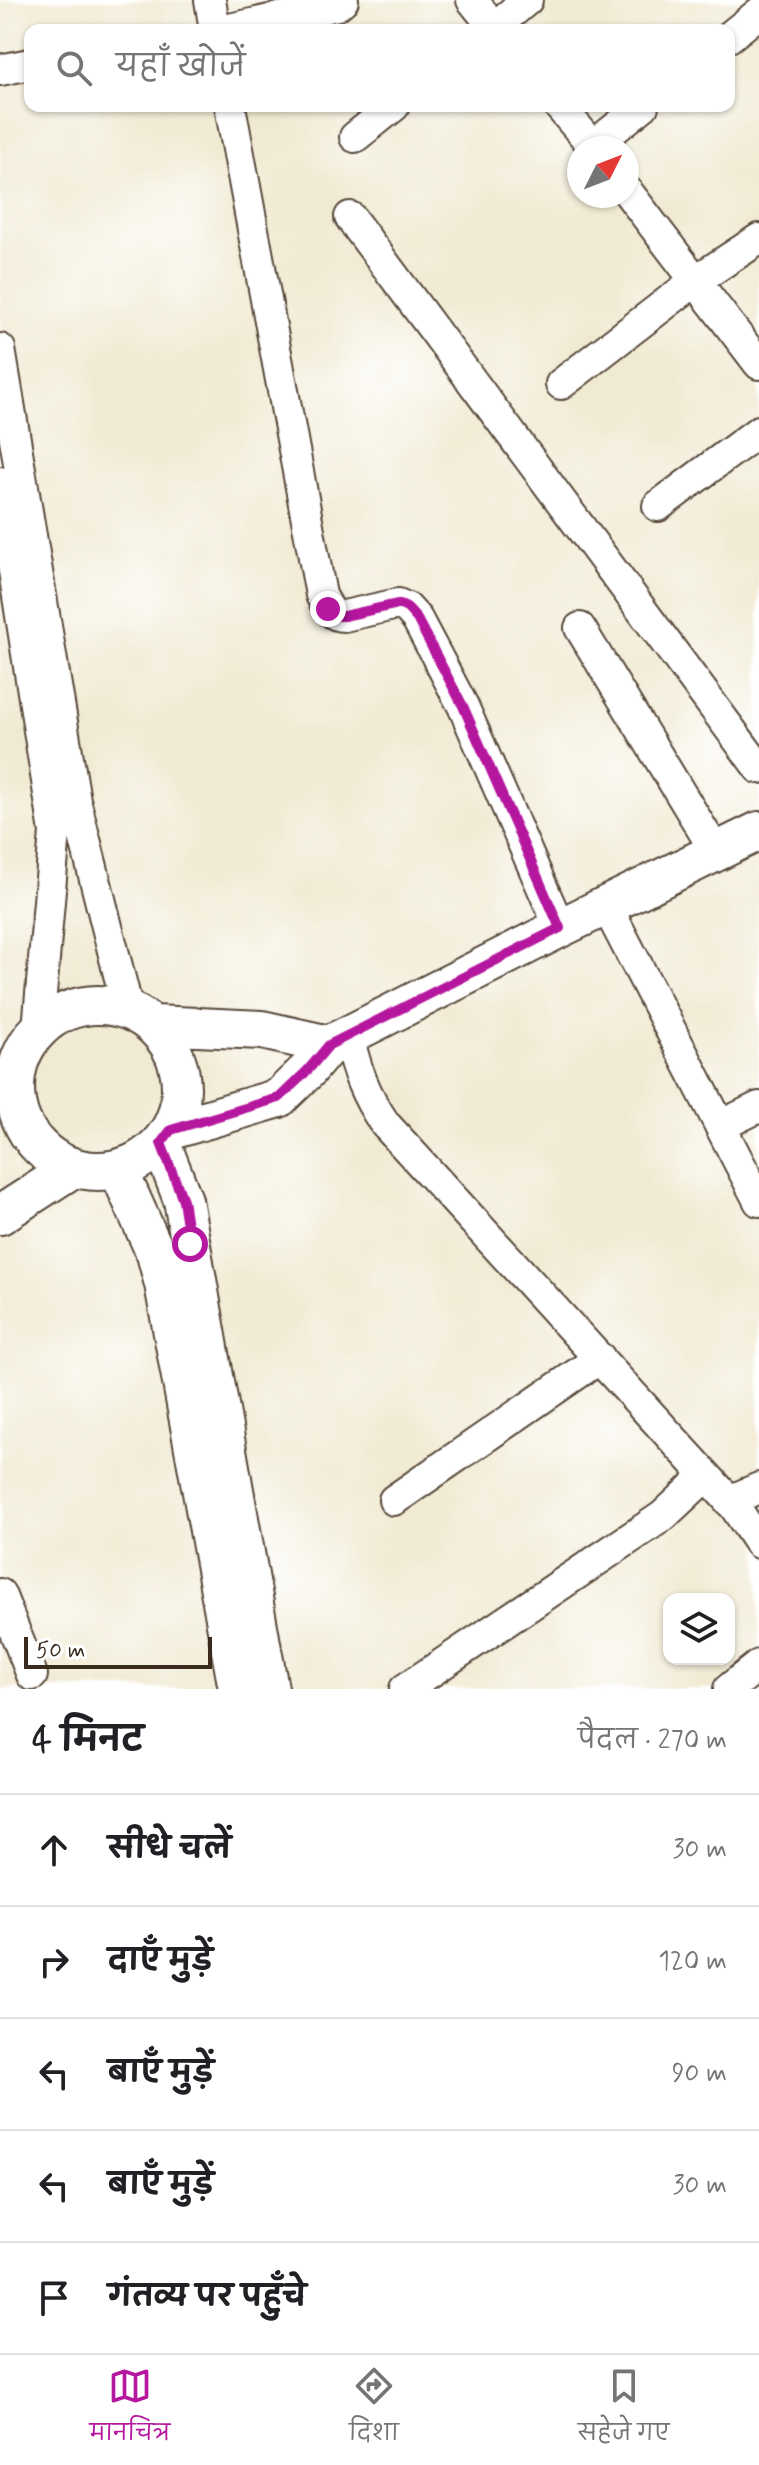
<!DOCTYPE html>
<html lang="hi">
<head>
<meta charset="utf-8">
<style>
	:root { --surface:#fff; --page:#f2f2f2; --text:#202124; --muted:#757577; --line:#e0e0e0; --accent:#b5179e }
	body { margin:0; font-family:Mynerve,"Playpen Sans Deva",sans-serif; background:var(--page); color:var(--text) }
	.controls { position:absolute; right:24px; bottom:24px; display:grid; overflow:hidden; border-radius:16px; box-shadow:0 2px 6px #0004 }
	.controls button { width:72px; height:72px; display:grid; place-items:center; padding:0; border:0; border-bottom:2px solid var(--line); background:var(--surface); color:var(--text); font:40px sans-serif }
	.compass { position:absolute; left:567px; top:136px; width:72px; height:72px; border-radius:50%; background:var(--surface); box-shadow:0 2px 6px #0004; rotate:48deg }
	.scale { position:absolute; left:24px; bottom:20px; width:188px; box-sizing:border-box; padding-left:8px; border:4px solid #3b2a1e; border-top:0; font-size:22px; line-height:28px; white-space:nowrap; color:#3b2a1e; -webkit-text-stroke:6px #fff; paint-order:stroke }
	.stop { position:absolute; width:24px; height:24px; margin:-18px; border:6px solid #b5179e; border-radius:50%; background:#fff }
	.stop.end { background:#b5179e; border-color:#fff; box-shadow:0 2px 8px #0008 }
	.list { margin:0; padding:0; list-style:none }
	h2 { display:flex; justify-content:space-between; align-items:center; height:104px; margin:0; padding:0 32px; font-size:34px }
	h2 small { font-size:26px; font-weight:400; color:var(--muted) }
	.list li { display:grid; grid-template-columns:52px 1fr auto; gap:24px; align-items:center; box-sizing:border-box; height:112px; padding:0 32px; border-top:2px solid var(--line) }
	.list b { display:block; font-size:30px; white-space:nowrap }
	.list em { font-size:26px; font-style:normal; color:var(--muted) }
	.icon { flex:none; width:44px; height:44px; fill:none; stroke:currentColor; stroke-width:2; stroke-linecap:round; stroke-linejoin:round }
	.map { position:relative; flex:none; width:759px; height:1689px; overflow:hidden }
	.search { position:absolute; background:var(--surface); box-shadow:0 2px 6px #0004; left:24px; right:24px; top:24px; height:88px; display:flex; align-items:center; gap:20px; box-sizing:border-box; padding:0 28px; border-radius:16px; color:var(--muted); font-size:30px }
	.sheet { height:664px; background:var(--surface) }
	nav { display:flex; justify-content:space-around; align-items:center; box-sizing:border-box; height:112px; border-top:2px solid var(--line); background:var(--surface); font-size:22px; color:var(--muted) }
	nav a { display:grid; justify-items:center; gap:4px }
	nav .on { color:var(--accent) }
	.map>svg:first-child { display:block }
</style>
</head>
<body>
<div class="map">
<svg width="759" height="1689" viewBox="0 0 759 1689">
	<rect width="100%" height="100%" fill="#fff"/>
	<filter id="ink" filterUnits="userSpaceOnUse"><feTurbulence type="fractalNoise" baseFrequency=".0125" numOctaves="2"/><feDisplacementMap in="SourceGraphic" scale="16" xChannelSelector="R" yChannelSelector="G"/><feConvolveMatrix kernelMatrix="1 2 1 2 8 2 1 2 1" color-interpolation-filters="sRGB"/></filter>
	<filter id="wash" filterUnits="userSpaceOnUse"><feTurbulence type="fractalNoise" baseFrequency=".006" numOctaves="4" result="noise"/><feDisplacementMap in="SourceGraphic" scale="32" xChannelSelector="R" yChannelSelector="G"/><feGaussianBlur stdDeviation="1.8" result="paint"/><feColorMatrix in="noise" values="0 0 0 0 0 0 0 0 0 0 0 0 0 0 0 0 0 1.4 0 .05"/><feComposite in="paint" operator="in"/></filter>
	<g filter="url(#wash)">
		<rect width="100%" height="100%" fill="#f1ead3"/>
	</g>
	<g filter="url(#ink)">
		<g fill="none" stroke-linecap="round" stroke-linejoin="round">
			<defs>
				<path id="minor" d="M210,0l5,30
					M472,0l24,30
					M225,30l112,-25 6,-5
					M491,30l36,-30
					M729,37l30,-24
					M0,70l30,-6
					M230,106l91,489c6,11 9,21 23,21l54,-12 9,4 10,11 46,87 97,222
					M559,106l36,42
					M355,137l39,-31
					M593,146l50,-40
					M627,191l132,173
					M350,217l409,551
					M0,349l75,451 53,210
					M561,384l134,-103 64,-42
					M0,482l55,350 -17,197
					M658,506l101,-75
					M580,628l136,224
					M606,905l153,296
					M348,1036c9,36 16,57 37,88l350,383 24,36
					M720,1126l39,-19
					M394,1500l206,-142
					M729,1501l30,-13
					M0,1594l32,81
					M405,1689l258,-173 32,-30 7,-15
					M729,1689l30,-24"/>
				<path id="tertiary" d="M15 1088a83 83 0 1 1 166 0a83 83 0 1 1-166 0Z
					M154,1025l108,5 67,15
					M171,1130l108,-32 29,-28 21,-25 231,-117 199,-97
					M161,1143l22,57 86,489
					M118,1169l38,85 8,30 74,405
					M0,1215l73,-47"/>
			</defs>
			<use href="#minor" stroke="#564739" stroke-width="34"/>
			<use href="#tertiary" stroke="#564739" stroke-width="42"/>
			<use href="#minor" stroke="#fff" stroke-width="30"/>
			<use href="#tertiary" stroke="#fff" stroke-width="38"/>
		</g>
	</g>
	<g fill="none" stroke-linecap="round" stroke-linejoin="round" filter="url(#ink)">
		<path stroke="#b5179e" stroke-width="10" d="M190,1244l-7,-44 -22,-57 10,-13 108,-32 29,-28 21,-25 231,-117 -97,-222 -46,-87 -10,-11 -9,-4 -54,12h-7l-9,-7"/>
	</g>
</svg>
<div class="controls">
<button><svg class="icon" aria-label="layers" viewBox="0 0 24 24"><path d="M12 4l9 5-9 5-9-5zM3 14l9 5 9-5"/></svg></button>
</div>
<svg class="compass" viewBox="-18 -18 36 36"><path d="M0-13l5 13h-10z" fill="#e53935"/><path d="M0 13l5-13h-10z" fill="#757577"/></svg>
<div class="scale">50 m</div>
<div class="stop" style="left:190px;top:1244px"></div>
<div class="stop end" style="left:328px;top:609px"></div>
<div class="search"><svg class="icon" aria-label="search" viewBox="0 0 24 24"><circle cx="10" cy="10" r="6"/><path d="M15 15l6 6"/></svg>यहाँ खोजें</div>
</div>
<section class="sheet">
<h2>4 मिनट<small>पैदल · 270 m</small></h2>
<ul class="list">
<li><svg class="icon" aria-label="ahead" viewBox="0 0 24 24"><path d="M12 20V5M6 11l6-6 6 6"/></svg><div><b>सीधे चलें</b></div><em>30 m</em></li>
<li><svg class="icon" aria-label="right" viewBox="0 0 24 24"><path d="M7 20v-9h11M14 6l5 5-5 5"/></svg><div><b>दाएँ मुड़ें</b></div><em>120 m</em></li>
<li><svg class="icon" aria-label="left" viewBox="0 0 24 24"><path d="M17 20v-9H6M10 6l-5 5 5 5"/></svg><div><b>बाएँ मुड़ें</b></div><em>90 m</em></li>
<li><svg class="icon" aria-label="left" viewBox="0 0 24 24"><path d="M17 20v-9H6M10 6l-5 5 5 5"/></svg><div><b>बाएँ मुड़ें</b></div><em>30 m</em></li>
<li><svg class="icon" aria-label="arrive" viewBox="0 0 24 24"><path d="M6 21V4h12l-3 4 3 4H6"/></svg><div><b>गंतव्य पर पहुँचे</b></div></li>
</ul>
</section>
<nav>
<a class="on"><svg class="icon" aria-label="map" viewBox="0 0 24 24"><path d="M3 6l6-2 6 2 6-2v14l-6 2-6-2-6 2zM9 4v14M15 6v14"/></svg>मानचित्र</a>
<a><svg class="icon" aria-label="directions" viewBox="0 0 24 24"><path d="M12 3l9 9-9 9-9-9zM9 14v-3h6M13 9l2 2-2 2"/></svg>दिशा</a>
<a><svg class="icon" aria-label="saved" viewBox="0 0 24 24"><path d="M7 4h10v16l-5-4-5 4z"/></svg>सहेजे गए</a>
</nav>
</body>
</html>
